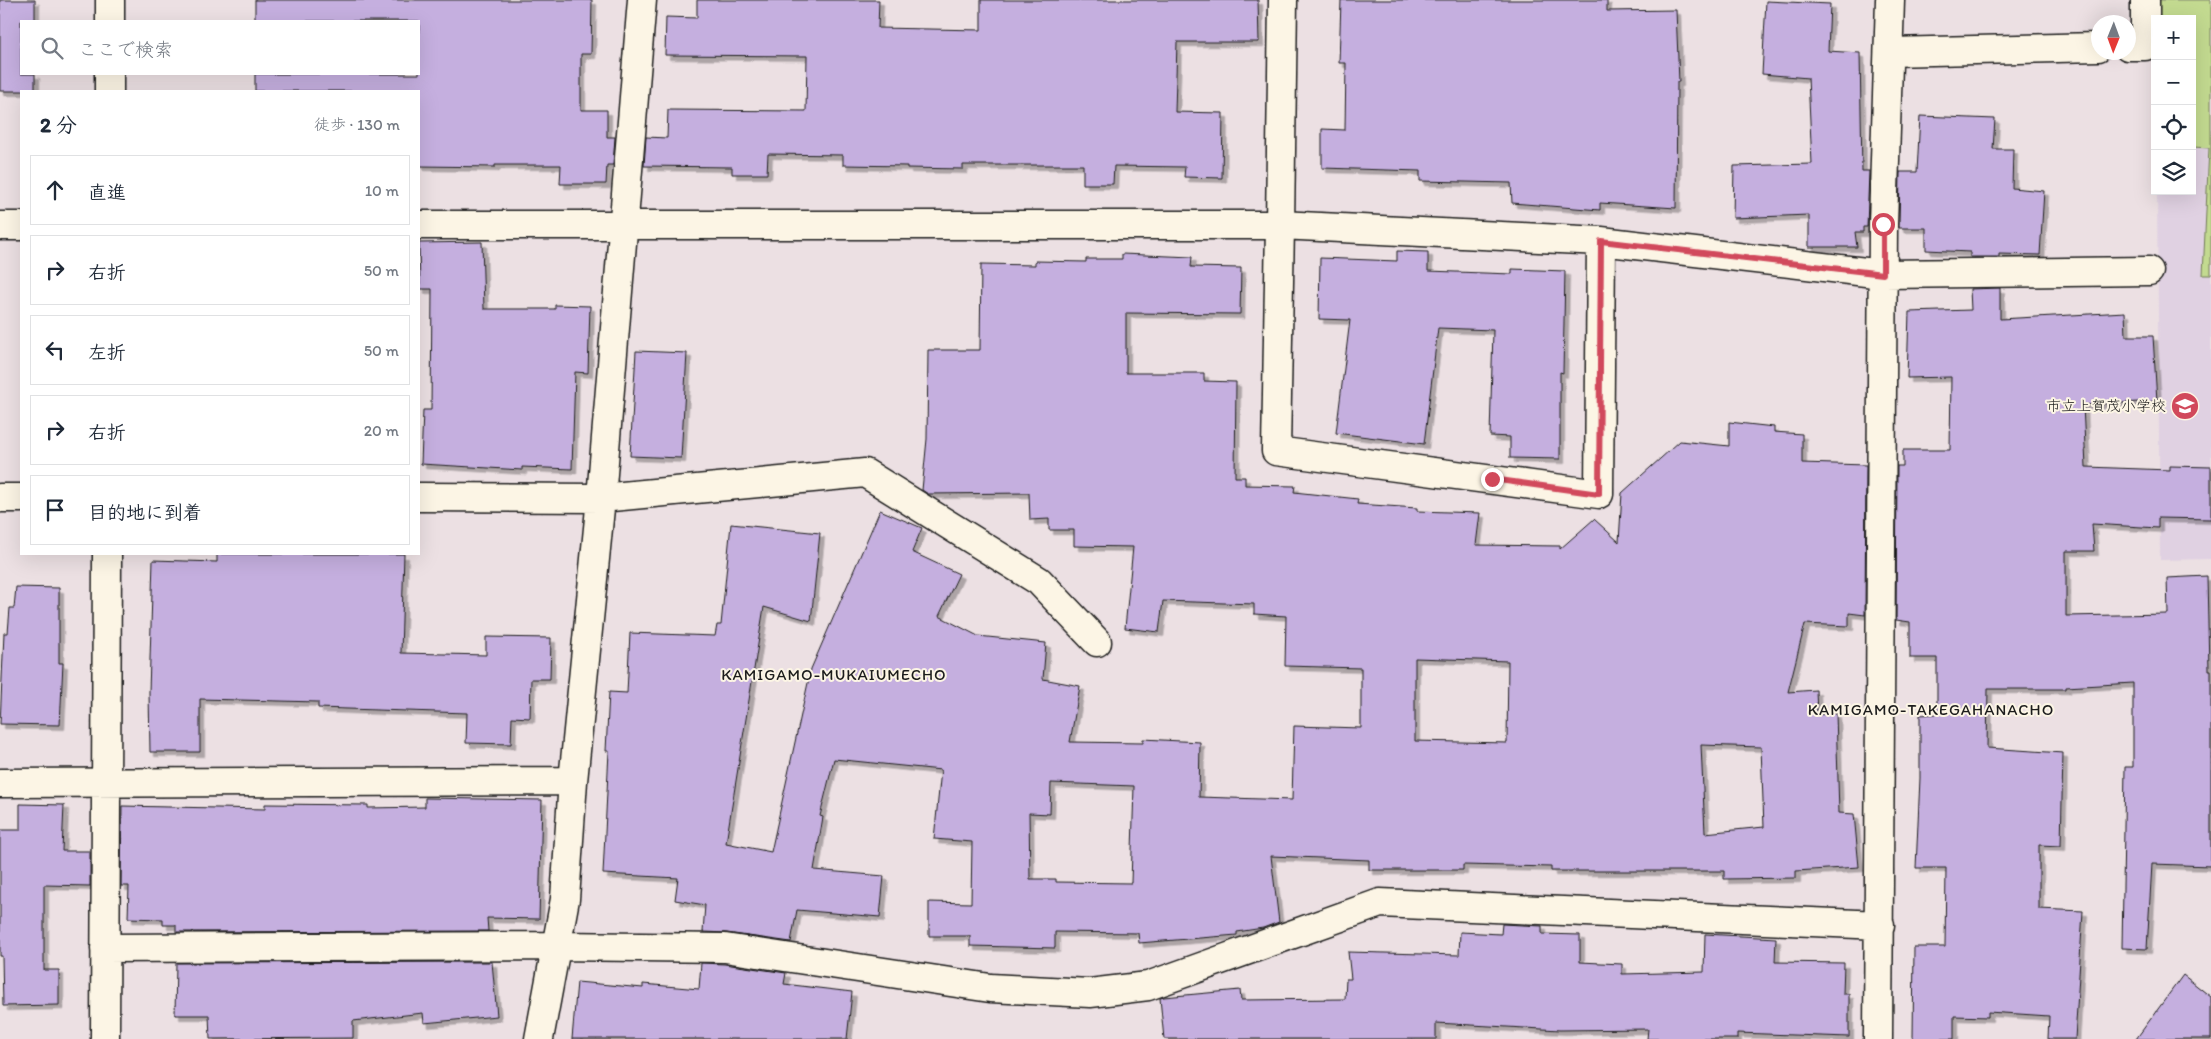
<!DOCTYPE html>
<html lang="ja">
<head>
<meta charset="utf-8">
<style>
	:root { --surface:#fff; --page:#f2f2f3; --text:#1f2937; --muted:#747a83; --line:#e0e1e3 }
	body { margin:0; font-family:Itim,"Klee One",sans-serif; background:var(--page); color:var(--text) }
	.controls { position:absolute; right:15px; top:15px; display:grid; overflow:hidden; border-radius:0px; box-shadow:0 5px 20px #0002 }
	.controls button { width:45px; height:45px; display:grid; place-items:center; padding:0; border:0; border-bottom:1px solid var(--line); background:var(--surface); color:var(--text); font:25px sans-serif }
	.compass { position:absolute; left:2091px; top:15px; width:45px; height:45px; border-radius:50%; background:var(--surface); box-shadow:0 5px 20px #0002; rotate:181deg }
	.stop { position:absolute; width:15px; height:15px; margin:-11px; border:4px solid #d1495b; border-radius:50%; background:#fff }
	.stop.end { background:#d1495b; border-color:#fff; box-shadow:0 1px 5px #0008 }
	.list { margin:0; padding:0; list-style:none }
	h2 { display:flex; justify-content:space-between; align-items:center; height:65px; margin:0; padding:0 20px; font-size:21px }
	h2 small { font-size:16px; font-weight:400; color:var(--muted) }
	.list li { display:grid; grid-template-columns:32px 1fr auto; gap:15px; align-items:center; box-sizing:border-box; height:70px; margin:0 10px 10px; padding:0 10px; border:1px solid var(--line); border-radius:0px }
	.list b { display:block; font-size:19px; white-space:nowrap }
	.list em { font-size:16px; font-style:normal; color:var(--muted) }
	.icon { flex:none; width:28px; height:28px; fill:none; stroke:currentColor; stroke-width:2; stroke-linecap:round; stroke-linejoin:round }
	.map { position:relative; flex:none; width:2211px; height:1039px; overflow:hidden }
	.search { position:absolute; background:var(--surface); box-shadow:0 5px 20px #0002; left:20px; top:20px; width:400px; height:55px; display:flex; align-items:center; gap:12px; box-sizing:border-box; padding:0 18px; border-radius:0px; color:var(--muted); font-size:19px }
	.panel { position:absolute; background:var(--surface); box-shadow:0 5px 20px #0002; left:20px; top:90px; width:400px; height:465px; border-radius:0px }
	.map>svg:first-child { display:block }
</style>
</head>
<body>
<div class="map">
<svg width="2211" height="1039" viewBox="0 0 2211 1039">
	<defs>
		<filter id="shadow"><feDropShadow dx="4.5" dy="4.5" stdDeviation="0" flood-color="#0004"/></filter>
	</defs>
	<rect width="100%" height="100%" fill="#ece0e3"/>
	<filter id="ink" filterUnits="userSpaceOnUse"><feTurbulence type="fractalNoise" baseFrequency=".02" numOctaves="2"/><feDisplacementMap in="SourceGraphic" scale="10" xChannelSelector="R" yChannelSelector="G"/><feConvolveMatrix kernelMatrix="1 2 1 2 8 2 1 2 1" color-interpolation-filters="sRGB"/></filter>
	<g filter="url(#ink)">
		<path fill="#e0d1e2" d="M2211,0v559l-51,1 -3,-369h35v-172z"/>
		<path fill="#c3da90" stroke="#707b56" d="M2156,0h55v275h-8l6,-127 -17,-1v-128h-36z"/>
		<path fill="#c5afdf" stroke="#1c1c1c" fill-rule="evenodd" filter="url(#shadow)" d="M0,0h35v21h-14v53h14v17h-35z
			M255,0h337l-1,54h-10v56h26v27h8l-2,28h-6l-1,19h-46l1,-19h-66v2l-76,-1v-75h-164v-17h164v-53h-164z
			M697,0h182l-1,28 103,2v-30h277l1,42h-82l-2,70 48,1 -1,65 -38,-1 1,-10 -71,-1 -1,18h-30v-19h-120v4l-56,-1v-2l-64,-1v-10l-75,-1 -1,20h-35v-7l-88,-1 2,-29 21,1 1,-28 138,1 1,-55 -142,-1 1,-38 31,1z
			M1341,0h266v11l69,-1 3,72h-2l-1,126 -76,-5v7l-88,-7 -1,-20 -91,-2v-10l-98,-3v-39l23,1 1,-67h-7z
			M1766,1l64,3 -2,47 32,2 2,118h7l-2,56h-4v5h-8l2,15h-48v-32l-76,3 1,-52 78,-2 -4,-86 -46,-4z
			M1920,116l75,3 -2,30h20l-1,39 32,3 -4,64 -41,-1v3h-29v-5l-44,-2v-22h-27l1,-56h17z
			M482,242l2,67h71v-4l35,1 -2,67 -13,-1 -3,97 -50,-2v3l-101,-6 2,-54h8l1,-121h-12l-1,-46z
			M1397,251l31,1v19l84,3v-5l53,2 -2,102 -3,-1v87l-50,-1v-21l-20,-1 3,-106 -55,-2 -14,116 -88,-11 14,-113 -31,-1 1,-61 77,3z
			M1122,254l70,3 -1,10 50,1 -1,46 -114,-1v60h78v8l32,1 -1,95h10v8l50,1 -1,6 64,7 -1,5 60,4v3l63,2 -4,32 84,1v3l34,-30 25,23 3,-49 58,-52 49,5v-24l45,5v5l28,2v29l64,2 -1,150 -16,-2v13l-44,-2 -17,68 28,-2 1,25 19,-2 3,100 15,1 5,53 -63,4v7l-72,1v-8h-173v-4l-88,-2v5h-94v-10l-98,-4 8,66 -16,6 -26,4v3l-98,8 -1,-10 -83,-1v16l-85,-2v-10h-41v-34l42,1 1,-61 -38,-3 7,-69 -107,-11 -14,57 3,1 -9,53 70,6 -4,41 -83,-7 -6,32 -64,-9 -24,-1 2,-27 -30,-5 3,-22 -75,-4 6,-123h-3l3,-59 18,1 3,-60 85,3 2,-11h4l10,-101 89,9 -9,88 -47,-14 -38,236 45,9 40,-183 69,-159 42,18 -10,24 47,22 -20,42 39,20 68,7 -3,36 37,7 -10,56 73,1v-4l57,3 -1,55 93,3 2,-74 67,2v-60l-76,-2 1,-50 -32,-2v-10l-91,-3 -4,31 -34,-4 8,-81 -59,-1v-16h-25v-11l-19,1 -1,-27 -101,1 -6,-4 5,-51 1,-89h52l1,-86 54,1v-4l51,1v-3h36zM1415,658l93,3 -1,82 -92,-2zM1701,745l60,2 3,80 -59,6zM1051,783l83,3 -3,97 -75,-1v-3h-26l-1,-66 21,1z
			M2000,288v31l125,-7 1,24h27l4,65 -74,4 3,62 84,3v-4l41,1v52l-53,-1v10l-66,-4 2,27h-28v65l102,-2 -1,-36 40,-2 2,94h2v196l-59,-2 -5,85 -25,-1 3,-181h8v-84l-67,4v2h-78l-1,59 76,5 -2,93 -22,-1v64l44,2 -8,128h-27l1,-23 -61,-4v5l-34,-1v23h-41l1,-92h31l1,-79h-30l4,-90v-63l17,-1v-56h-27v-36l-14,-2 1,-154h6v-16h47l1,-73 -44,1 2,-66 62,-2 -1,-21z
			M636,351l51,2 -6,105 -51,-2z
			M217,554h187l-3,99 85,2v-18l65,1 -1,41h-19l-1,39 -18,-1 -1,27 -45,-1 1,-30 -149,-5v-6l-118,-3v53h-50l-1,-60 4,-132 64,2z
			M16,587l43,1v75h4l-3,62 -60,-1 4,-91h4l2,-25h4z
			M425,798l117,2 -3,119 -52,-1 1,13 -312,1v-7h-13v-6l-35,-1 1,-32h-8l1,-80 143,3v-5l103,1v3l57,-1z
			M20,804l44,1 -2,46h28v35l-46,-1v85h15v35l-56,1 -1,-50h-2v-126h20z
			M1502,924l40,2v8l38,1v27l42,2v10l82,-2 1,-38 71,4 -1,24 69,1 -1,31h6v43l-112,-4v6h-90l1,-10 -88,1 -124,-7v16h-272l-4,-41 4,-1 76,-7 1,10 104,-1 1,-20h5l-3,-27 111,3 1,-23 41,2z
			M492,962l5,54 -73,7 -1,-10 -70,8v17l-143,1 -1,-24h-34l1,-52z
			M701,963l23,1 62,9 -2,11 68,8 -5,47h-275l5,-57 66,6v-4l56,5z
			M2183,975l28,22v42h-75z"/>
		<g fill="none" stroke-linecap="round" stroke-linejoin="round">
			<defs>
				<path id="minor" d="M110,21v-21
					M2128,46h17v-46
					M1889,52l209,-5
					M109,91v-17
					M419,225h861l321,16 282,33 266,-3
					M1280,225l-4,226 323,43 2,-253
					M0,226h21
					M419,497l182,1 264,-25 174,108 58,61
					M0,498h21
					M0,783l573,-2
					M105,948l451,-2 169,2 265,40 100,5 58,-7 232,-83 500,22
					M105,1039l2,-485
					M539,1039l26,-140 8,-118 28,-283 41,-498
					M1878,1039l5,-815 7,-224"/>
				<path id="tertiary" d="M1280,225l3,-225"/>
			</defs>
			<use href="#minor" stroke="#1c1c1c" stroke-width="31"/>
			<use href="#tertiary" stroke="#1c1c1c" stroke-width="31"/>
			<use href="#minor" stroke="#fcf5e5" stroke-width="28"/>
			<use href="#tertiary" stroke="#fcf5e5" stroke-width="28"/>
		</g>
	</g>
	<g fill="none" stroke-linecap="round" stroke-linejoin="round" filter="url(#ink)">
		<path stroke="#d1495b" stroke-width="6" d="M1492,479l107,15 2,-253 282,33v-50"/>
	</g>
	<defs>
		<symbol id="school-disc" viewBox="-11 -11 22 22"><circle r="9.5" fill="#d1495b" stroke="#fcf5e5"/><path d="M0-5L7-2L0 1L-7-2ZM-4 1L0 2.5L4 1V4Q0 6-4 4Z" fill="#fff"/></symbol>
	</defs>
	<g fill-rule="evenodd">
		<use href="#school-disc" x="2169" y="390" width="32" height="32"/>
	</g>
	<g text-anchor="middle" stroke-width="4" stroke-linejoin="round" paint-order="stroke">
		<g font-size="15" fill="#1c1c1c" stroke="#fcf5e5" text-anchor="end">
			<text x="2166" y="411">市立上賀茂小学校</text>
		</g>
		<g font-size="16" letter-spacing="1" fill="#1c1c1c" stroke="#fcf5e5">
			<text x="834" y="680">KAMIGAMO-MUKAIUMECHO</text>
			<text x="1931" y="715">KAMIGAMO-TAKEGAHANACHO</text>
		</g>
	</g>
</svg>
<div class="controls">
<button>+</button>
<button>−</button>
<button><svg class="icon" aria-label="locate" viewBox="0 0 24 24"><circle cx="12" cy="12" r="6"/><path d="M12 2v4M12 18v4M2 12h4M18 12h4"/></svg></button>
<button><svg class="icon" aria-label="layers" viewBox="0 0 24 24"><path d="M12 4l9 5-9 5-9-5zM3 14l9 5 9-5"/></svg></button>
</div>
<svg class="compass" viewBox="-18 -18 36 36"><path d="M0-13l5 13h-10z" fill="#e53935"/><path d="M0 13l5-13h-10z" fill="#747a83"/></svg>
<div class="stop" style="left:1883px;top:224px"></div>
<div class="stop end" style="left:1492px;top:479px"></div>
<div class="search"><svg class="icon" aria-label="search" viewBox="0 0 24 24"><circle cx="10" cy="10" r="6"/><path d="M15 15l6 6"/></svg>ここで検索</div>
<section class="panel">
<h2>2 分<small>徒歩 · 130 m</small></h2>
<ul class="list">
<li><svg class="icon" aria-label="ahead" viewBox="0 0 24 24"><path d="M12 20V5M6 11l6-6 6 6"/></svg><div><b>直進</b></div><em>10 m</em></li>
<li><svg class="icon" aria-label="right" viewBox="0 0 24 24"><path d="M7 20v-9h11M14 6l5 5-5 5"/></svg><div><b>右折</b></div><em>50 m</em></li>
<li><svg class="icon" aria-label="left" viewBox="0 0 24 24"><path d="M17 20v-9H6M10 6l-5 5 5 5"/></svg><div><b>左折</b></div><em>50 m</em></li>
<li><svg class="icon" aria-label="right" viewBox="0 0 24 24"><path d="M7 20v-9h11M14 6l5 5-5 5"/></svg><div><b>右折</b></div><em>20 m</em></li>
<li><svg class="icon" aria-label="arrive" viewBox="0 0 24 24"><path d="M6 21V4h12l-3 4 3 4H6"/></svg><div><b>目的地に到着</b></div></li>
</ul>
</section>
</div>
</body>
</html>
